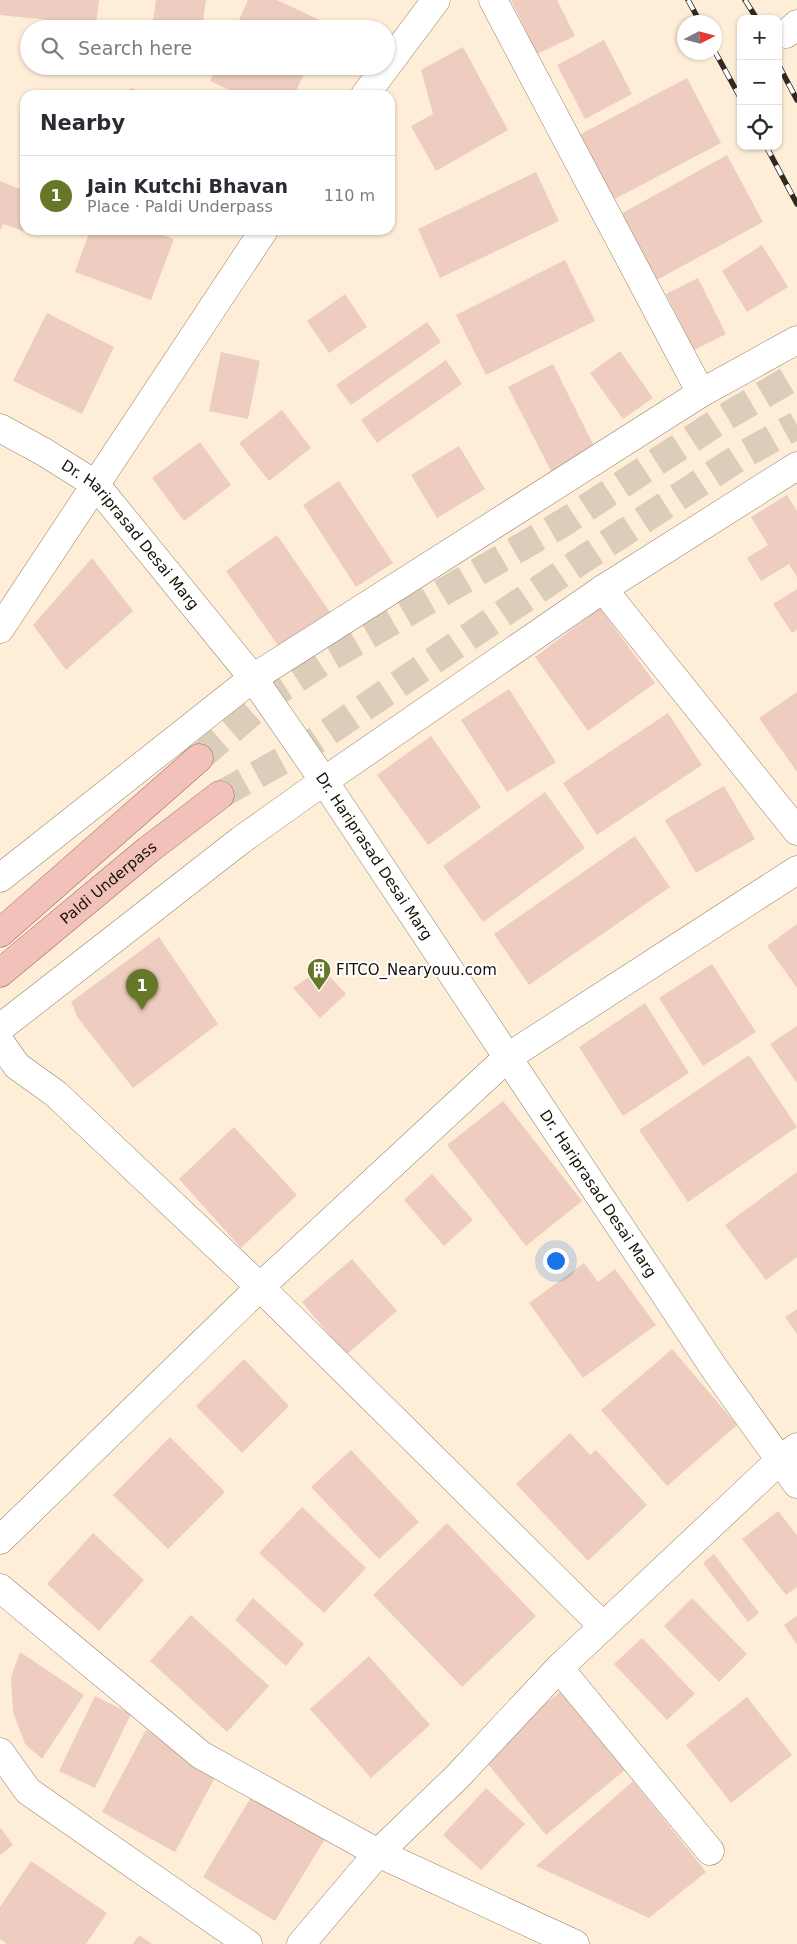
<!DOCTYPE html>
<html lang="en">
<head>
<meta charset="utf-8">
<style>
	:root { --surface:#fff; --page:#f7f7f7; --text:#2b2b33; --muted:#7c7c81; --line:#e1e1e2; --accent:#667827 }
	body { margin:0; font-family:"DejaVu Sans",sans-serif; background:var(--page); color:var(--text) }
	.controls { position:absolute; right:15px; top:15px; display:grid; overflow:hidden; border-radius:10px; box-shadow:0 1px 4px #0004 }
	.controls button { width:45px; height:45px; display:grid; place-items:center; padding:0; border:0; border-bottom:1px solid var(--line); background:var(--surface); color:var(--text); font:25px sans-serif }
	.compass { position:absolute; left:677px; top:15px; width:45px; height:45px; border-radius:50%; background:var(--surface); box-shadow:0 1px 4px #0004; rotate:84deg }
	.you { position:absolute; left:555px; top:1260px; width:18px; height:18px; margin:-12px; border:4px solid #fff; border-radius:50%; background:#1a73e8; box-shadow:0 0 0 8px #1a73e833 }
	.badge { display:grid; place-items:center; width:32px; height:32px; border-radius:50%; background:var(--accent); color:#fff; font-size:16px; font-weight:700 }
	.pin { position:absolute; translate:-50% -41px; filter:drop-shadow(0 1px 2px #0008) }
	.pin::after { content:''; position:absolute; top:26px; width:18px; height:15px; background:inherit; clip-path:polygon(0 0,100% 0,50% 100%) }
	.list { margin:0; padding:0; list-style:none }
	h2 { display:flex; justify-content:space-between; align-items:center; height:65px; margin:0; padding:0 20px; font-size:21px }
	h2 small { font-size:16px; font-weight:400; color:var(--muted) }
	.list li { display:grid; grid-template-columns:32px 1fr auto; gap:15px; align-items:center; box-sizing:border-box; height:80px; padding:0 20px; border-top:1px solid var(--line) }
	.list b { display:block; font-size:19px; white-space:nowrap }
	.list p { margin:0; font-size:16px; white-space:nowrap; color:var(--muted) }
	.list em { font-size:16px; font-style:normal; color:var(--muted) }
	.icon { flex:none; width:28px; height:28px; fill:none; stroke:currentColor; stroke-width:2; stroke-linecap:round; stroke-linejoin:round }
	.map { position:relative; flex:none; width:797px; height:1944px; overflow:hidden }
	.search { position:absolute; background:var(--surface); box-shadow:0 1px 4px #0004; left:20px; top:20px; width:375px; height:55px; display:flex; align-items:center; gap:12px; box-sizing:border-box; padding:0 18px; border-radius:28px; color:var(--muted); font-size:19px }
	.panel { position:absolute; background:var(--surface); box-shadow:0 1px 4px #0004; left:20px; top:90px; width:375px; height:145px; border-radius:15px }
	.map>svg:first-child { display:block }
</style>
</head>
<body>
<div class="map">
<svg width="797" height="1944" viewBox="0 0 797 1944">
	<rect width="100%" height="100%" fill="#feeed8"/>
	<path fill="#eeccbf" d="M0,0h99l-3,25 -96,-10z
		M156,0h50l-4,29h-50z
		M248,0h29l51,24 -3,5h-90z
		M511,0h46l18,36 -38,18z
		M604,40l28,54 -47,25 -28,-54z
		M463,47l45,83 -72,41 -25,-45 22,-12 -12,-44z
		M217,66h91l-14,29h-54l-30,-14z
		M687,78l34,65 -110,58 -34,-65z
		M131,88l18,7h-21z
		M727,155l36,67 -108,59 -36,-66z
		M536,172l23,49 -119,57 -22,-49z
		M0,181l25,10v34l-2,6 -20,-7 -3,7z
		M90,230h59l25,9 -23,61 -76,-28z
		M762,245l26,42 -41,25 -25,-41z
		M565,260l30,61 -109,54 -30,-60z
		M698,278l28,56 -32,16 -28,-56z
		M345,294l22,33 -38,26 -22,-32z
		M47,313l67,34 -32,67 -69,-33z
		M427,322l14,20 -90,63 -15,-20z
		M620,351l33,47 -30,21 -33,-46z
		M221,352l39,9 -12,58 -39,-8z
		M446,360l16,24 -85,59 -16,-23z
		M553,364l45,90 -44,23 -46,-90z
		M282,410l29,38 -42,33 -30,-38z
		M200,442l31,43 -47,36 -32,-43z
		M459,446l26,43 -48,29 -26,-43z
		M339,481l54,82 -37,24 -53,-82z
		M787,495l10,16v66l-8,-13 -28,17 -14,-23 21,-13 -17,-28z
		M277,535l53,77 -51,35 -53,-76z
		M92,558l41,53 -67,59 -33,-45z
		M797,589v41l-5,3 -19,-29z
		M600,608l55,75 -67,48 -53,-74z
		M509,689l47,73 -49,30 -46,-72z
		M797,692v80l-38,-54z
		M668,713l34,52 -105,70 -34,-52z
		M431,736l50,71 -53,38 -51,-70z
		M724,786l31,53 -59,34 -31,-53z
		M545,792l40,56 -102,74 -40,-56z
		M635,836l35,51 -141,98 -35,-51z
		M797,924v64l-30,-42z
		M159,937l59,87 -85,64 -55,-70 -7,-16z
		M712,964l44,68 -53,34 -44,-68z
		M322,968l24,26 -26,24 -27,-30z
		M645,1003l44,70 -66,43 -44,-69z
		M797,1026v57l-27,-39z
		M749,1055l48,72 -109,75 -49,-72z
		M503,1101l79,100 -56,45 -79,-101z
		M234,1127l63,68 -56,53 -62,-69z
		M797,1172v85l-31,23 -41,-55z
		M432,1174l41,46 -29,26 -40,-46z
		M352,1259l45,52 -51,44 -44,-53z
		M584,1263l14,19 17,-13 41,56 -73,53 -54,-75z
		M797,1309v25l-12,-17z
		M672,1349l65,76 -70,61 -66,-76z
		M244,1359l45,47 -47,47 -46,-47z
		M570,1433l20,22 6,-5 51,55 -59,56 -72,-77z
		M170,1437l55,55 -57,57 -55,-54z
		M351,1450l68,72 -40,37 -68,-72z
		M302,1507l64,61 -42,45 -65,-60z
		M778,1511l19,24v52l-11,8 -44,-56z
		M447,1523l89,93 -74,71 -89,-92z
		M93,1533l51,47 -45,51 -52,-47z
		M714,1554l45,59 -11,9 -45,-59z
		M253,1598l51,46 -18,22 -51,-46z
		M692,1598l55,56 -28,28 -55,-56z
		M191,1615l78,71 -42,46 -77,-71z
		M797,1616v29l-13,-20z
		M642,1638l53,56 -28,26 -53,-56z
		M20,1652l64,43 -42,64 -17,-15 -12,-32 -2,-35z
		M369,1656l61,69 -59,53 -61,-69z
		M560,1692l65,78 -79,65 -64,-78z
		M95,1696l36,18 -36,74 -36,-17z
		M747,1697l45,58 -61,48 -45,-58z
		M146,1730l73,40 -44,82 -73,-40z
		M633,1781l73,91 -57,46 -113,-52z
		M486,1788l39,36 -44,46 -38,-35z
		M253,1794l72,45 -50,82 -72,-44z
		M0,1827l13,18 -13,10z
		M31,1861l76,52 -21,31h-79l-7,-5v-32z
		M139,1935l13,9h-19z"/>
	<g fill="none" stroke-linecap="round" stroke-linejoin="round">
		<path stroke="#dbcdb9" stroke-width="28" stroke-dasharray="28 14" stroke-linecap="butt" d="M199,758l73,-63 60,-39 231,-133 159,-104 75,-44
			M220,795l83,-46 279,-189 159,-104 56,-31"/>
		<defs>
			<g id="minor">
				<path d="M493,0l208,393"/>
				<path d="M786,34l11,-10"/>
				<path d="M365,95l71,-95"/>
				<path id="s1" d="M0,428l44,24 51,32 158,194 71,103 392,590 81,113"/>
				<path d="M603,589l194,242"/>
				<path d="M0,629l264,-399"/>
				<path d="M0,878l253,-200 448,-285 96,-53"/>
				<path d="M0,1028l241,-188 83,-59 279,-192 194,-123"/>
				<path d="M0,1042l17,24 39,28 204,193 343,339"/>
				<path d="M0,1540l260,-253 248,-230 289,-187"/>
				<path d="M0,1588l201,167 177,98 197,91"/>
				<path d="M559,1668l151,183"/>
				<path d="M0,1752l28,39 220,153"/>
				<path d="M301,1944l77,-91 79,-76 102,-109 221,-208 17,-13"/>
			</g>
			<g id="major">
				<path d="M0,933l199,-175"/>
				<path id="s2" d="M0,973l148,-123 72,-55"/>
			</g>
		</defs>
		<use href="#minor" stroke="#95836a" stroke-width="29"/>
		<use href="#major" stroke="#9f6a5d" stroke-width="29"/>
		<use href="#minor" stroke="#fff" stroke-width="28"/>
		<use href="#major" stroke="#f2c2ba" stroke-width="28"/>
		<defs>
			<path id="rail" d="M688,0l12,22
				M745,0l12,19
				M714,50l27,49
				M778,64l19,36
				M766,146l31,58"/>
		</defs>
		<use href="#rail" stroke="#312a20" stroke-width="5.5"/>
		<use href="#rail" stroke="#fff" stroke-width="4" stroke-dasharray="11" stroke-linecap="butt"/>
	</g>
	<defs>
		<symbol id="building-pin" viewBox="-11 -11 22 30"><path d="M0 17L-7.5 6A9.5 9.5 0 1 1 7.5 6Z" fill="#667827" stroke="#fff"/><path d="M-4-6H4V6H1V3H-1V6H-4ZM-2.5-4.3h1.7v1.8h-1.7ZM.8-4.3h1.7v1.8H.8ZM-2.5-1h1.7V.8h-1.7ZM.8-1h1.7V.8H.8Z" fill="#fff"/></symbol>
	</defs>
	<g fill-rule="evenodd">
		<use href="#building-pin" x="305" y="956" width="28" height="38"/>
	</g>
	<g text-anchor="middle" stroke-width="4" stroke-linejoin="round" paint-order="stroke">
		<g font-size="15" fill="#161007" stroke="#fff">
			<text dy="5" stroke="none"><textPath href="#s1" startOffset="171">Dr. Hariprasad Desai Marg</textPath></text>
			<text dy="5" stroke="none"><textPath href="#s1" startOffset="576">Dr. Hariprasad Desai Marg</textPath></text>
			<text dy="5" stroke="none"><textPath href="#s2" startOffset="141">Paldi Underpass</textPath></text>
			<text dy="5" stroke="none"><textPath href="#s1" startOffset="981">Dr. Hariprasad Desai Marg</textPath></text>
		</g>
		<g font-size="15" fill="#161007" stroke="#fff" text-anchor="start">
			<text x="336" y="975">FITCO_Nearyouu.com</text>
		</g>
	</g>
</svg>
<div class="controls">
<button>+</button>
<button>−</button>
<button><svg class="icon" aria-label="locate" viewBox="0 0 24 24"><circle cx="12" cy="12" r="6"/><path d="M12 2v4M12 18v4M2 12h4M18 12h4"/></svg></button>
</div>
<svg class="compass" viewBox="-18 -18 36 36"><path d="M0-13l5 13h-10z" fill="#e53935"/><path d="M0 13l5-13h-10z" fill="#7c7c81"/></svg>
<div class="you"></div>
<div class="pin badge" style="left:142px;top:1010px">1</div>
<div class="search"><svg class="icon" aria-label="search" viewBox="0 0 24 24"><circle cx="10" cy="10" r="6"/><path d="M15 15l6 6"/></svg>Search here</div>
<section class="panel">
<h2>Nearby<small></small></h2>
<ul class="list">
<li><span class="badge">1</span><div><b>Jain Kutchi Bhavan</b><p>Place · Paldi Underpass</p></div><em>110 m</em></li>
</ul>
</section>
</div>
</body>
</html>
